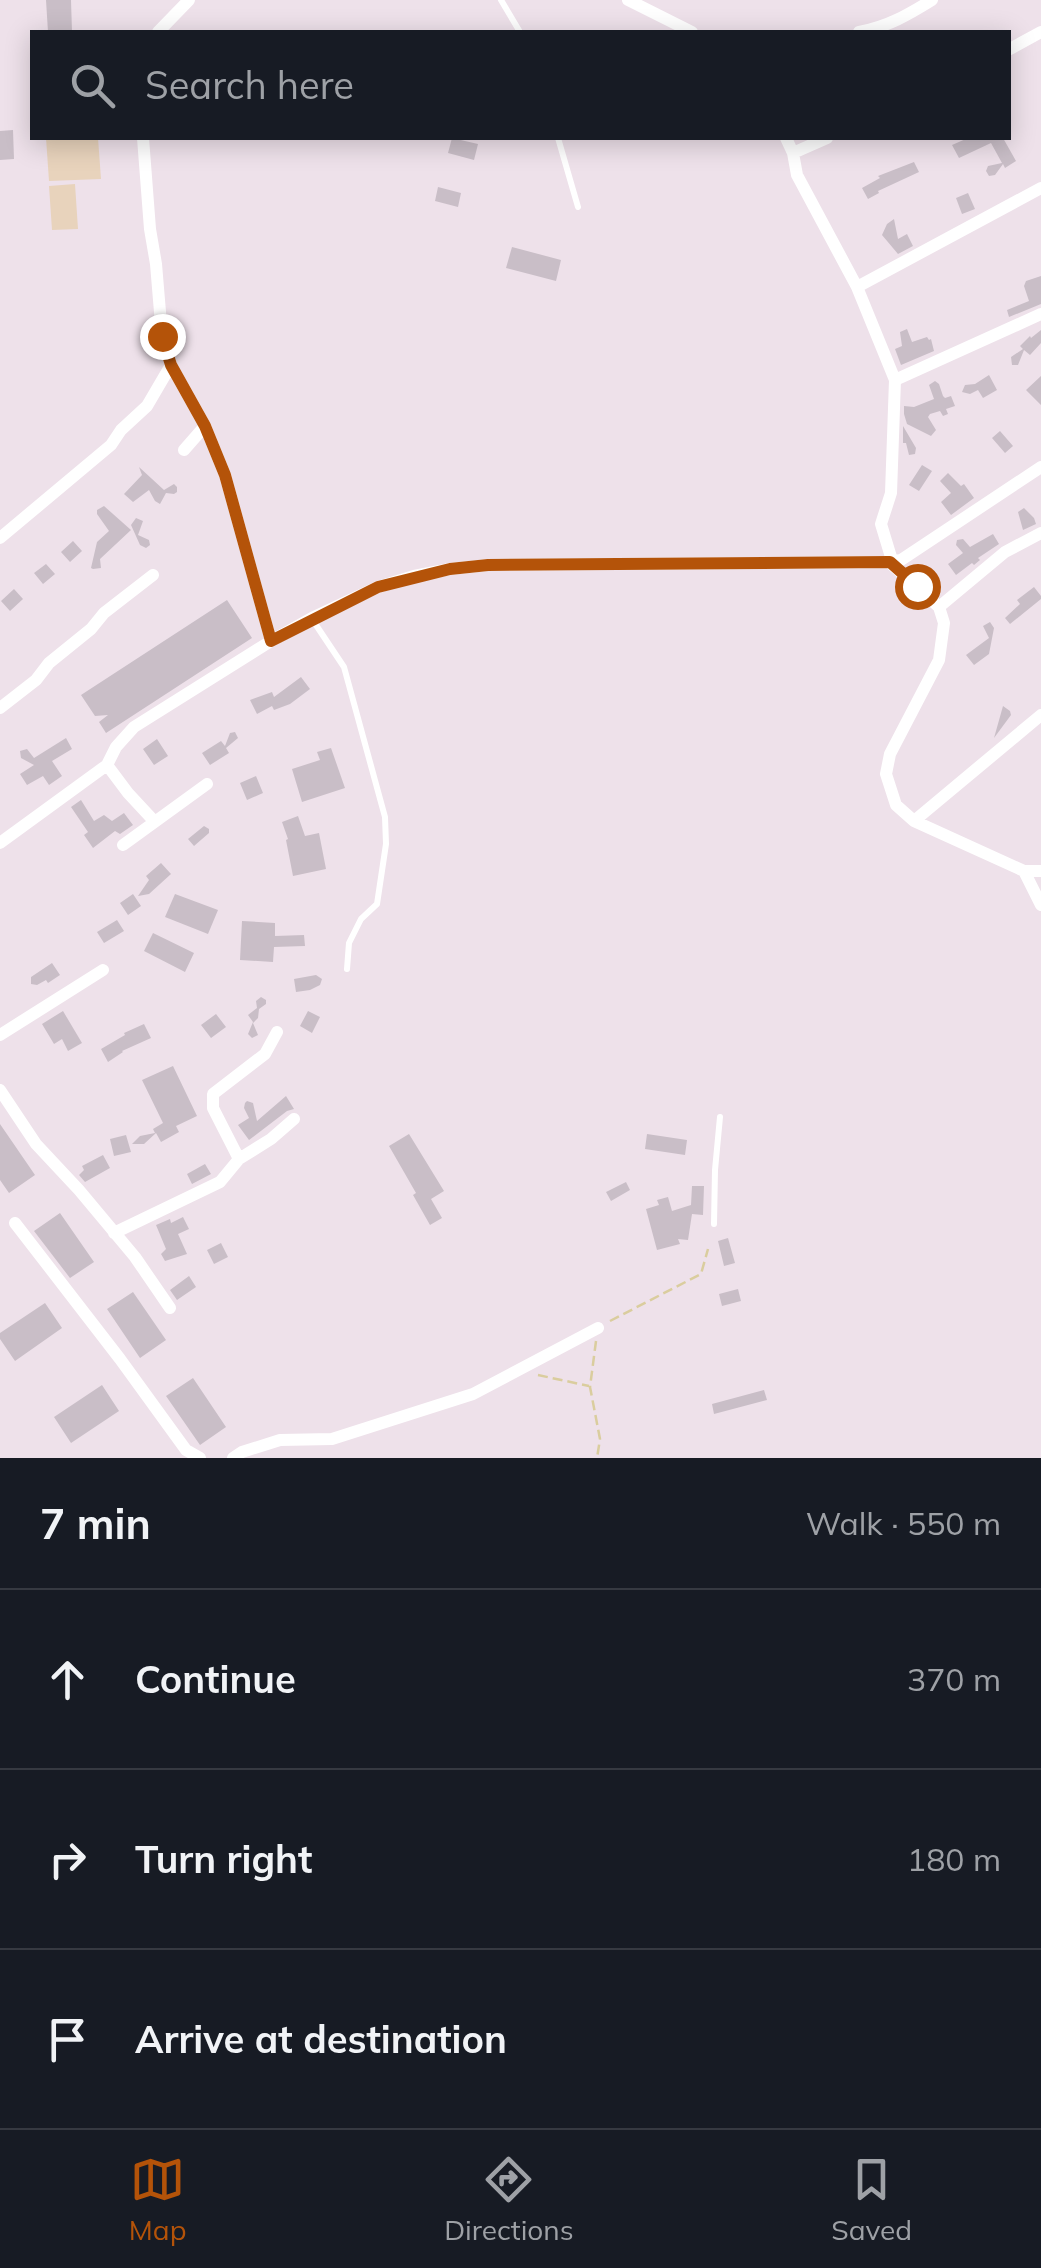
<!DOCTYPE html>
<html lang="en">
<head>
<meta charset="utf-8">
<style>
	:root { --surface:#171b24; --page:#242831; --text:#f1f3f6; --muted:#9ea1a6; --line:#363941; --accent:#b45309 }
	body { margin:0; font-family:Mulish,sans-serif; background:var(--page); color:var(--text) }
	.stop { position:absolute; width:30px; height:30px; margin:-22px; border:8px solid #b45309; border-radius:50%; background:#fff }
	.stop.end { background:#b45309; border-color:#fff; box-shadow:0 2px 10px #0008 }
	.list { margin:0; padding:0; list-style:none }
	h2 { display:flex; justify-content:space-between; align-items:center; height:130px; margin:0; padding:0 40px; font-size:42px }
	h2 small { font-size:32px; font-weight:400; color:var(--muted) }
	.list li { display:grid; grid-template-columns:65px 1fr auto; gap:30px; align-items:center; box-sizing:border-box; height:180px; padding:0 40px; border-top:2px solid var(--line) }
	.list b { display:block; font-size:38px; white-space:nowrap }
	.list em { font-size:32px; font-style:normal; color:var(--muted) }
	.icon { flex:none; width:55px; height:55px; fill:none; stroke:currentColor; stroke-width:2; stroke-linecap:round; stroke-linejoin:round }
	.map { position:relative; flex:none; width:1041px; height:1458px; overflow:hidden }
	.search { position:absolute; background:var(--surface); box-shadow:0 5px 25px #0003; left:30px; right:30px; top:30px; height:110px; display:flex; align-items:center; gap:25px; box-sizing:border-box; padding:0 35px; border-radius:0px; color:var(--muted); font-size:38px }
	.sheet { height:670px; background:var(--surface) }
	nav { display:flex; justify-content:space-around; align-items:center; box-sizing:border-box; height:140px; border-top:2px solid var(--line); background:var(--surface); font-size:28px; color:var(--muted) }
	nav a { display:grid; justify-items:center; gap:5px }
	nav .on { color:var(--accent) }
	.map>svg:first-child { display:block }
</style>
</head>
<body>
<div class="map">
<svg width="1041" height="1458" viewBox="0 0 1041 1458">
	<rect width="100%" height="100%" fill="#eee1ea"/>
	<path fill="#e8d3bc" d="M46,138h52l3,41 -52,2z
		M75,184l3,45 -26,1 -3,-44z"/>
	<path fill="#c9bec7" d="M46,0h25l1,32h-24z
		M13,130l1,29 -14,1v-29z
		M452,138l26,6 -4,16 -26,-7z
		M968,138h35l13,23 -11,7 -2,-4 -8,11 -6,1 -3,-5 2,-5 14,-3 -11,-20 -32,15 -7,-13z
		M914,162l5,10 -41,19 1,2 -11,6 -6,-11 18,-10 -2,-2z
		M438,187l23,6 -3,14 -23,-6z
		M968,193l7,16 -13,5 -6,-16z
		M894,219l4,20 9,-5 6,12 -15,8 -16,-19 5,-11z
		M512,247l49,13 -5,21 -50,-13z
		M1041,276v28l-32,13 -2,-7 22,-9 -5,-15 2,-5z
		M907,329l5,13 15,-5 2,3 2,-1 3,12 -33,14 -6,-16 7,-3 -2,-14z
		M1041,330v13l-11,12 -6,-5 -6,15h-6l-1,-8 12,-8 -3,-3 10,-10 1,2z
		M989,375l8,15 -14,8 -5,-8 -8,4 -8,-2 3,-7 10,-1z
		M1041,376v29l-15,-15z
		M935,381l4,3 4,12 2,2 6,-2 4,10 -9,3 2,5 -5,2 -3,-5 -10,3 -2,3 8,13 -5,6 -24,-12 -3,-10v-8l10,1 20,-8 -5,-14z
		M903,426l13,22 -1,6 -6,1 -3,-12h-3z
		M1000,431l13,15 -8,7 -13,-15z
		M922,465l10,6 -13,20 -10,-6z
		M139,467l25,23 10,-6 3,3v5l-3,2 -8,-1 -6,11 -5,-3 -6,-11 -16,12 -9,-8 18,-19z
		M948,473l13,13 3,-2 10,14 -23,17 -10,-13 10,-9 -11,-12z
		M104,506l27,24 -31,29 1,9 -8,1 -2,-1 6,-26 12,-11 -12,-17v-4z
		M1024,508l10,10 2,6 -13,6 -5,-18z
		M136,518l7,3 -5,14 11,5 1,5 -4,3 -6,-3 -9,-20z
		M993,534l6,10 -21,14 2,2 -6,5 -2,-2 -16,12 -8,-11 15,-11 -7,-8 1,-5 6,-1 7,8z
		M73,541l9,10 -12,11 -9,-10z
		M46,564l9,10 -12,10 -9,-11z
		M1034,587l7,9v3l-31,25 -5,-6 15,-14 -3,-4z
		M14,589l9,10 -13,12 -9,-10z
		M227,600l25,38 -146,95 -7,-11 9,-7 -13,1 -14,-21z
		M990,622l4,6 -5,26 -15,11 -8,-10 23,-17 -6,-12z
		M301,677l9,12 -20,15 -16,6 -2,-4 -15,8 -7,-14 22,-8 2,5z
		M1003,706l7,5 1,4 -17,23z
		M235,732l3,6 -12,10 3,5 -19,12 -8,-12 19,-12 4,5 5,-13z
		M66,738l6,11 -20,12 10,15 -13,9 -6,-9 -16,9 -7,-11 14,-9 -13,-7 -1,-7 7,-2 7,9z
		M157,739l11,17 -14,9 -11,-16z
		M331,748l14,40 -43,14 -10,-33 28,-9 -3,-8z
		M256,776l7,17 -16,7 -7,-17z
		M81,800l13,21 10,-6 8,6 12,-8 9,12 -13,9 -5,-3 -22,17 -9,-13 4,-3 -17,-25z
		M298,816l7,20 14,-3 7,36 -33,7 -7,-36 2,-1 -6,-17z
		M204,826l5,3v4l-15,13 -6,-7z
		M161,863l10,11 -22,20 -11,2 11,-16 -3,-4z
		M133,894l8,12 -13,9 -8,-12z
		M175,894l43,16 -10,24 -43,-17z
		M117,920l7,11 -20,12 -7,-11z
		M242,921l33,2v13l29,-1 1,11 -31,1 -1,15 -33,-2z
		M153,933l41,20 -9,19 -41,-21z
		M52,963l8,12 -12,8 -2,-3 -9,5 -6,-1v-7z
		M316,975l6,4 -2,6 -10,5 -14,2 -2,-13z
		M261,997l5,3v4l-7,5 -1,9 -5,5 5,12 -6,3 -4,-4 5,-12 -5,-7 9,-7 -1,-7z
		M63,1011l19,32 -14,8 -6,-12 -8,5 -12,-20z
		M308,1011l12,6 -8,16 -12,-7z
		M216,1014l10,13 -15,11 -10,-13z
		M144,1024l7,14 -29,13 1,1 -15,10 -7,-13 24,-14 -1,-2z
		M173,1066l24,50 -21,10 3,6 -18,10 -5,-9 -12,11h-12l8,-8 15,-3 -2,-4 10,-6 -21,-43z
		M286,1096l8,13 -7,2 -38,29 -11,-15 11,-7 -5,-10 1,-5 2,-2 6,2 4,18z
		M0,1124l35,51 -26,18 -9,-13z
		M409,1134l35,57 -13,8 11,19 -12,7 -17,-30 3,-2 -27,-47z
		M647,1134l40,6 -2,15 -40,-6z
		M126,1135l5,17 -17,4 -4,-17z
		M103,1155l7,13 -25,14 -6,-7 5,-5 -2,-4z
		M205,1164l6,10 -19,10 -5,-10z
		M626,1182l4,8 -19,11 -5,-9z
		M692,1186h12l-1,29 -11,-1 -4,26 -10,-1 2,5 -23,6 -11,-41 13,-4 -2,-5 11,-3 4,14 19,-6z
		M60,1213l34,49 -24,16 -36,-47z
		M183,1217l6,12 -11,5 9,20 -22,7 -4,-7 5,-5 -10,-24 14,-6 1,4z
		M728,1238l7,25 -11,3 -6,-25z
		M221,1243l7,14 -14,7 -7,-14z
		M189,1276l7,11 -19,13 -7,-10z
		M738,1289l3,12 -19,5 -3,-12z
		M133,1292l33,48 -26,18 -33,-49z
		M45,1303l17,25 -47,33 -15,-22v-6z
		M193,1378l33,49 -26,18 -34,-49z
		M102,1385l17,26 -48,32 -17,-26z
		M764,1390l3,10 -53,14 -2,-10z"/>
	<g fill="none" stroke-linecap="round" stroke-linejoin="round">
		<path stroke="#dacd9e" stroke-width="2.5" stroke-dasharray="10 5" stroke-linecap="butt" d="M610,1321l91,-47 7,-25
			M596,1341l-6,46 10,52 -3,19
			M538,1375l51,11"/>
		<path stroke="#fff" stroke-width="6" d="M501,0l19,32
			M558,138l20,69
			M312,619l32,48 41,150 1,27 -9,60 -16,15 -12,24 -2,26
			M714,1224l1,-54 5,-53"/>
		<path stroke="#fff" stroke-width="12" d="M628,0l64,32
			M158,32l31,-32
			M859,32c28,-5 49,-17 73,-32
			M1008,50l33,-18
			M143,138l7,91 6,35 6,72 9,29 34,61 20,49 46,166
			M786,138l7,15 4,22 60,112 38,93 -4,113 -10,31 10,33 -2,5 50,45 5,16 -5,37 -49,94 -4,20 10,31 18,16 110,50h17
			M793,153l34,-15
			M857,287l184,-99
			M895,380l146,-66
			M184,450l21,-24
			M0,538l111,-93 10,-15 26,-24 24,-41
			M939,607l66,-55 36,-19
			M0,708l36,-28 13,-17 42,-34 13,-16 49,-38
			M107,765l21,28 26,28
			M914,821l127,-106
			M0,843l107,-78 9,-18 18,-20 137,-86 41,-23 66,-31 36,-11 36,-7 38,-4 401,-3 12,-2 140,-93
			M123,845l84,-61
			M1024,871l17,34
			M0,1035l103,-65
			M0,1090l36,54 43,46 56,67 35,51
			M239,1159l32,-20 23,-20
			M15,1223l105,136 66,91 14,8
			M114,1233l106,-51 19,-23 -26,-51v-14l52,-40 12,-22
			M233,1458l9,-6 38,-12 52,-1 141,-45 125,-66"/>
	</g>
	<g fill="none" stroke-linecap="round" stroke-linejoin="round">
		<path stroke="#b45309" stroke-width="12" d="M162,336l9,29 34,61 20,49 46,166 107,-54 72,-18 38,-4 402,-3 27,24"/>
	</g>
</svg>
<div class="stop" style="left:917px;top:586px"></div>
<div class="stop end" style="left:162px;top:336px"></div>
<div class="search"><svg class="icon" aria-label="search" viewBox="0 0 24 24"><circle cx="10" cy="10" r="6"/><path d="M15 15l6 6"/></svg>Search here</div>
</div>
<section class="sheet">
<h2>7 min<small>Walk · 550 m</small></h2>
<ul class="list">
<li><svg class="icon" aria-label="ahead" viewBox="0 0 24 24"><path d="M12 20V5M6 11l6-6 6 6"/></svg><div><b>Continue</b></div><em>370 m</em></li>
<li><svg class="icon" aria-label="right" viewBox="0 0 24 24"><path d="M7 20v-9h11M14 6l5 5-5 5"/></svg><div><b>Turn right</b></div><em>180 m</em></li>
<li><svg class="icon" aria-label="arrive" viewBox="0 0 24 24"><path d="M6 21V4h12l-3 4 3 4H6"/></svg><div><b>Arrive at destination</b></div></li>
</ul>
</section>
<nav>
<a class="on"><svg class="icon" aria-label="map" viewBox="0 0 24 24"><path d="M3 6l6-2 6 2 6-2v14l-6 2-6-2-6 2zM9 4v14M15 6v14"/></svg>Map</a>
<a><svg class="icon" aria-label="directions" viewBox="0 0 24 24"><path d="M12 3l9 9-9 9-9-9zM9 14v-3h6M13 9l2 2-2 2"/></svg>Directions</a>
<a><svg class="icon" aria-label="saved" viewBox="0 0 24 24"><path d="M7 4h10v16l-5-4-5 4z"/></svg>Saved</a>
</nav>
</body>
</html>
